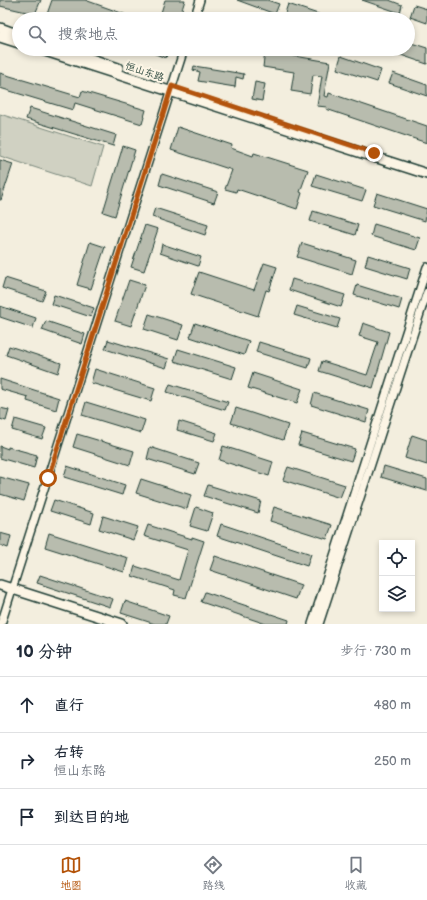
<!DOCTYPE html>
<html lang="zh">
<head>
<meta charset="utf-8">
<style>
	:root { --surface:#fff; --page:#f6f6f7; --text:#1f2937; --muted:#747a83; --line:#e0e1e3; --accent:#b45309 }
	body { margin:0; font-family:"Balsamiq Sans","LXGW WenKai TC",sans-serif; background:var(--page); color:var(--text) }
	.controls { position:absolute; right:12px; bottom:12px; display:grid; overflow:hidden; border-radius:0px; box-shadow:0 2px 6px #0003 }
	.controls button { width:36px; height:36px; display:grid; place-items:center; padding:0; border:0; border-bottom:1px solid var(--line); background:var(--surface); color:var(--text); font:20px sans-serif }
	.stop { position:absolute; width:12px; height:12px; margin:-9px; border:3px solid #b45309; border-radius:50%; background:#fff }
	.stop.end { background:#b45309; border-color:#fff; box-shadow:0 1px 4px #0008 }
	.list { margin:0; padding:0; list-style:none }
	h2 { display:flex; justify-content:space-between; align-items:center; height:52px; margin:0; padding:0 16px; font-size:17px }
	h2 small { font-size:13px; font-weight:400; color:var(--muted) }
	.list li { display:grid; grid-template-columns:26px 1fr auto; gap:12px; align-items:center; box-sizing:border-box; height:56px; padding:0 16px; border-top:1px solid var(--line) }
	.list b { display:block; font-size:15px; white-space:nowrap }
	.list p { margin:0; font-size:13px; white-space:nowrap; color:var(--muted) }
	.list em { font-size:13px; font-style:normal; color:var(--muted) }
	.icon { flex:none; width:22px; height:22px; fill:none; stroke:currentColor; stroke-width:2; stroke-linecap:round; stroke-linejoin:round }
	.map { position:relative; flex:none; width:427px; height:624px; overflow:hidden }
	.search { position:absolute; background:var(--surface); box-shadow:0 2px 6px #0003; left:12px; right:12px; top:12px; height:44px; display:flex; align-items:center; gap:10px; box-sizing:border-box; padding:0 14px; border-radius:22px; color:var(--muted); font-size:15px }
	.sheet { height:220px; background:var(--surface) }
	nav { display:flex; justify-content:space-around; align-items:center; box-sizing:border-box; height:56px; border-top:1px solid var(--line); background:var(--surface); font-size:11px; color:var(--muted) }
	nav a { display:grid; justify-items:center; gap:2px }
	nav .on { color:var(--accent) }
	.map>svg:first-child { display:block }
</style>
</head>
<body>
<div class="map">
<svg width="427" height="624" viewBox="0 0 427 624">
	<rect width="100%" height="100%" fill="#f3eede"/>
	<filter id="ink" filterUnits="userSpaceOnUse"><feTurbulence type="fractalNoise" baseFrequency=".025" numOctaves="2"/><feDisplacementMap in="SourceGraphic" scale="8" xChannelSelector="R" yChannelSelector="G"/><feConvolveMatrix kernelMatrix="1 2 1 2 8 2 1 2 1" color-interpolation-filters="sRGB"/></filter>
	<g filter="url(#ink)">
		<path fill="#d0d1c2" stroke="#78877b" d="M0,114l103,33 -11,39 -92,-30z"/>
		<path fill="#b8bcae" stroke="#1f3d34" d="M0,0h41l-6,14 -35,-8z
			M52,0h33l53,19h-87l-5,-2z
			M165,0h20l-6,19h-20z
			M237,0h30l12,4 -4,10z
			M362,0h27l13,5 -2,8z
			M288,4l42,14v1h-47z
			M414,5l13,4v14l-17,-6z
			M408,42l19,6v16l-29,-10 2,-5h8z
			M142,49h27l-3,9z
			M265,51l65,11 -6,34 4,1 1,-4 98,33v17l-101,-34 1,-2 -10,-1 5,-30 -9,-1 -3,19 -19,-3 3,-19 -31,-5z
			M341,56l40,14 -4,12 -40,-13z
			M194,66l50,8 -1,5 -7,-2 -1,10 -37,-6 2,-9 -7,-2z
			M0,73l80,24 2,-6 64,19 -4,14 -67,-21 -2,7 -73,-22z
			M393,73l34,12v11l-38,-13z
			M255,82l10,2 -3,17 -10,-2z
			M30,108l86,27 -3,11 -87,-27z
			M178,127l54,18 -1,3 22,8 1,-3 54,17 -8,22 2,1 -5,16 -60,-20 -1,3 -11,-3 7,-19 -61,-20z
			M123,146l12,4 -20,66 -12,-4z
			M0,160l13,4 -12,36h-1z
			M162,174l56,18 -4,11 -55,-18z
			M316,174l50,16 -4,11 -50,-15z
			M377,193l50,16 -2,12 -52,-16z
			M155,208l53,17 -3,10 -53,-18z
			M313,211l45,14 -3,10 -45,-14z
			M374,224l46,14 -4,12 -45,-14z
			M145,225l13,4 -14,42 -13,-4z
			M90,242l15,5 -14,42 -14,-4z
			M302,243l54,17 -4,14 -55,-17z
			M162,244l39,13 -3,9 -38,-13z
			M368,255l42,13 -3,11 -42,-13z
			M264,263l13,4 -8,24 -3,-1 -8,26 -67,-22 8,-22 55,18z
			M5,278l41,13 -4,10 -40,-13z
			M292,279l53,16 -4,12 -52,-17z
			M129,280l16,5 -14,41 -16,-5z
			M357,285l45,14 -3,10 -45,-14z
			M54,295l40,13 -3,9 -40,-13z
			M0,306l36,12 -3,10 -33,-11z
			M297,306l43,13 -3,9 -43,-13z
			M149,314l34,11 -5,15 -34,-11z
			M46,321l39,13 -3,10 -40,-14z
			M195,323l54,18 -5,14 -54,-18z
			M363,323l26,9 -16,56 -54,-17 3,-10 45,14 11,-33 -19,-6z
			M108,340l61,19 -3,9 -61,-19z
			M259,342l52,16 -3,10 -52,-16z
			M9,346l52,17 -3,10 -52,-18z
			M178,349l58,18 -4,12 -58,-18z
			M95,369l60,19 -4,13 -60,-18z
			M253,373l49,16 -5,14 -49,-15z
			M0,379l59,19 -3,12 -29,-9 1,-4 -28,-8z
			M170,384l58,18 -3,8 -58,-18z
			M314,393l55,17 -3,12 -55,-17z
			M86,402l59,18 -4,13 -59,-18z
			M0,408l9,2 -3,11 -6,-2z
			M236,408l52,17 -5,15 -52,-17z
			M15,419l31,9 -4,11 -30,-9z
			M179,421l38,12 -3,8 -37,-11z
			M302,433l53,16 -4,12 -53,-16z
			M77,434l57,17 -4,14 -57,-18z
			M412,435l15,5v25l-22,-7z
			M0,446l8,3v-2l29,8 -3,13 -34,-10z
			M223,446l50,16 -4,14 -50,-16z
			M150,447l49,16 -4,11 -48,-15z
			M67,466l58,19 -3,10 -58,-18z
			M384,466l43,13v12l-46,-14z
			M288,467l57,18 -5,13 -57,-18z
			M0,477l29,8 -5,16 -24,-7z
			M141,479l50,16 -4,14 -51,-16z
			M208,485l53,16 -3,12 -54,-17z
			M54,500l40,13 -3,11 -41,-13z
			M196,507l17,6 -6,18 -17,-5z
			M274,507l58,18 -5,14 -57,-18z
			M103,516l35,11 -5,13 -34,-11z
			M221,524l90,30 -4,12 -90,-30z
			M148,525l44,14v-2l12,4 -18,57 -12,-3 1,-5 -43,-14 3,-10 44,14 9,-30 -44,-14z
			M0,533l11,3 -3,12 -8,-3z
			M49,533l79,25 -4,14 -79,-25z
			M215,556l86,29 -5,14 -86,-29z
			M40,575l73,24 -3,8 -73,-24z
			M205,592l84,28 -1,4h-22l-65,-22z
			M125,601l44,15 -3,8h-11l-34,-11z"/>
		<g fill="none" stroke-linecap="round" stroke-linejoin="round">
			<defs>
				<path id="minor" d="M194,19l6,-19
					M1,624l183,-575
					M312,624l115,-357
					M319,624l108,-332"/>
				<path id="major" d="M0,28l19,7
					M0,37l19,6
					M39,49l388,125
					M62,49l56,19
					M0,585l122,39"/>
			</defs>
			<use href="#minor" stroke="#1f3d34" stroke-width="10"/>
			<use href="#major" stroke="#1f3d34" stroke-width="12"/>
			<use href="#minor" stroke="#fcf5e5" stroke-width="7"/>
			<use href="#major" stroke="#fcf5e5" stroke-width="9"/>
		</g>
	</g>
	<g fill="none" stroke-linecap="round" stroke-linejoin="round" filter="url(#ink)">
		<path stroke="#b45309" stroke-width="5" d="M48,478l124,-392 202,67"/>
	</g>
	<g text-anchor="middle" stroke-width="4" stroke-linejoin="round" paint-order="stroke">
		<g font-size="10" fill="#1f3d34" stroke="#fcf5e5">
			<text transform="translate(145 71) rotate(18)" y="4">恒山东路</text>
		</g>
	</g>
</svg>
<div class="controls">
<button><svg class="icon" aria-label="locate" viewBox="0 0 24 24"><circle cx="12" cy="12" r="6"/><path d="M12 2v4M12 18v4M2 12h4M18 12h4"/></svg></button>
<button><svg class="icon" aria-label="layers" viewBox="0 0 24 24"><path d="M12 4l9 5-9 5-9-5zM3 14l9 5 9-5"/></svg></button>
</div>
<div class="stop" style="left:48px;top:478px"></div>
<div class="stop end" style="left:374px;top:153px"></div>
<div class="search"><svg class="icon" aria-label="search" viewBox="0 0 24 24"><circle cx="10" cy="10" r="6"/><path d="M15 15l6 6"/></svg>搜索地点</div>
</div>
<section class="sheet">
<h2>10 分钟<small>步行 · 730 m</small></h2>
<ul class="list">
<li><svg class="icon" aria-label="ahead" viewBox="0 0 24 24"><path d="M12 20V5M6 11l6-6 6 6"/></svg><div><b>直行</b></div><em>480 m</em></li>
<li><svg class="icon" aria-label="right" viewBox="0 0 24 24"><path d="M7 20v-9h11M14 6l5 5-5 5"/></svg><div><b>右转</b><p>恒山东路</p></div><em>250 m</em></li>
<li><svg class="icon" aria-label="arrive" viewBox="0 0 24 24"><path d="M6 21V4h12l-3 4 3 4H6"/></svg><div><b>到达目的地</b></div></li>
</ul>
</section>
<nav>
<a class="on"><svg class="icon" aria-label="map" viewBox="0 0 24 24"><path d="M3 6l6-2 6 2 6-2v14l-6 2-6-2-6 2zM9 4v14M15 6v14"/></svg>地图</a>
<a><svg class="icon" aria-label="directions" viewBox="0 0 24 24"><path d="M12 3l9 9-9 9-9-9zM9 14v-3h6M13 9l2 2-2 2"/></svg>路线</a>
<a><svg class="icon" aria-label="saved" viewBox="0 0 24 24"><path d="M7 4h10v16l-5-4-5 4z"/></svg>收藏</a>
</nav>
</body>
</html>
